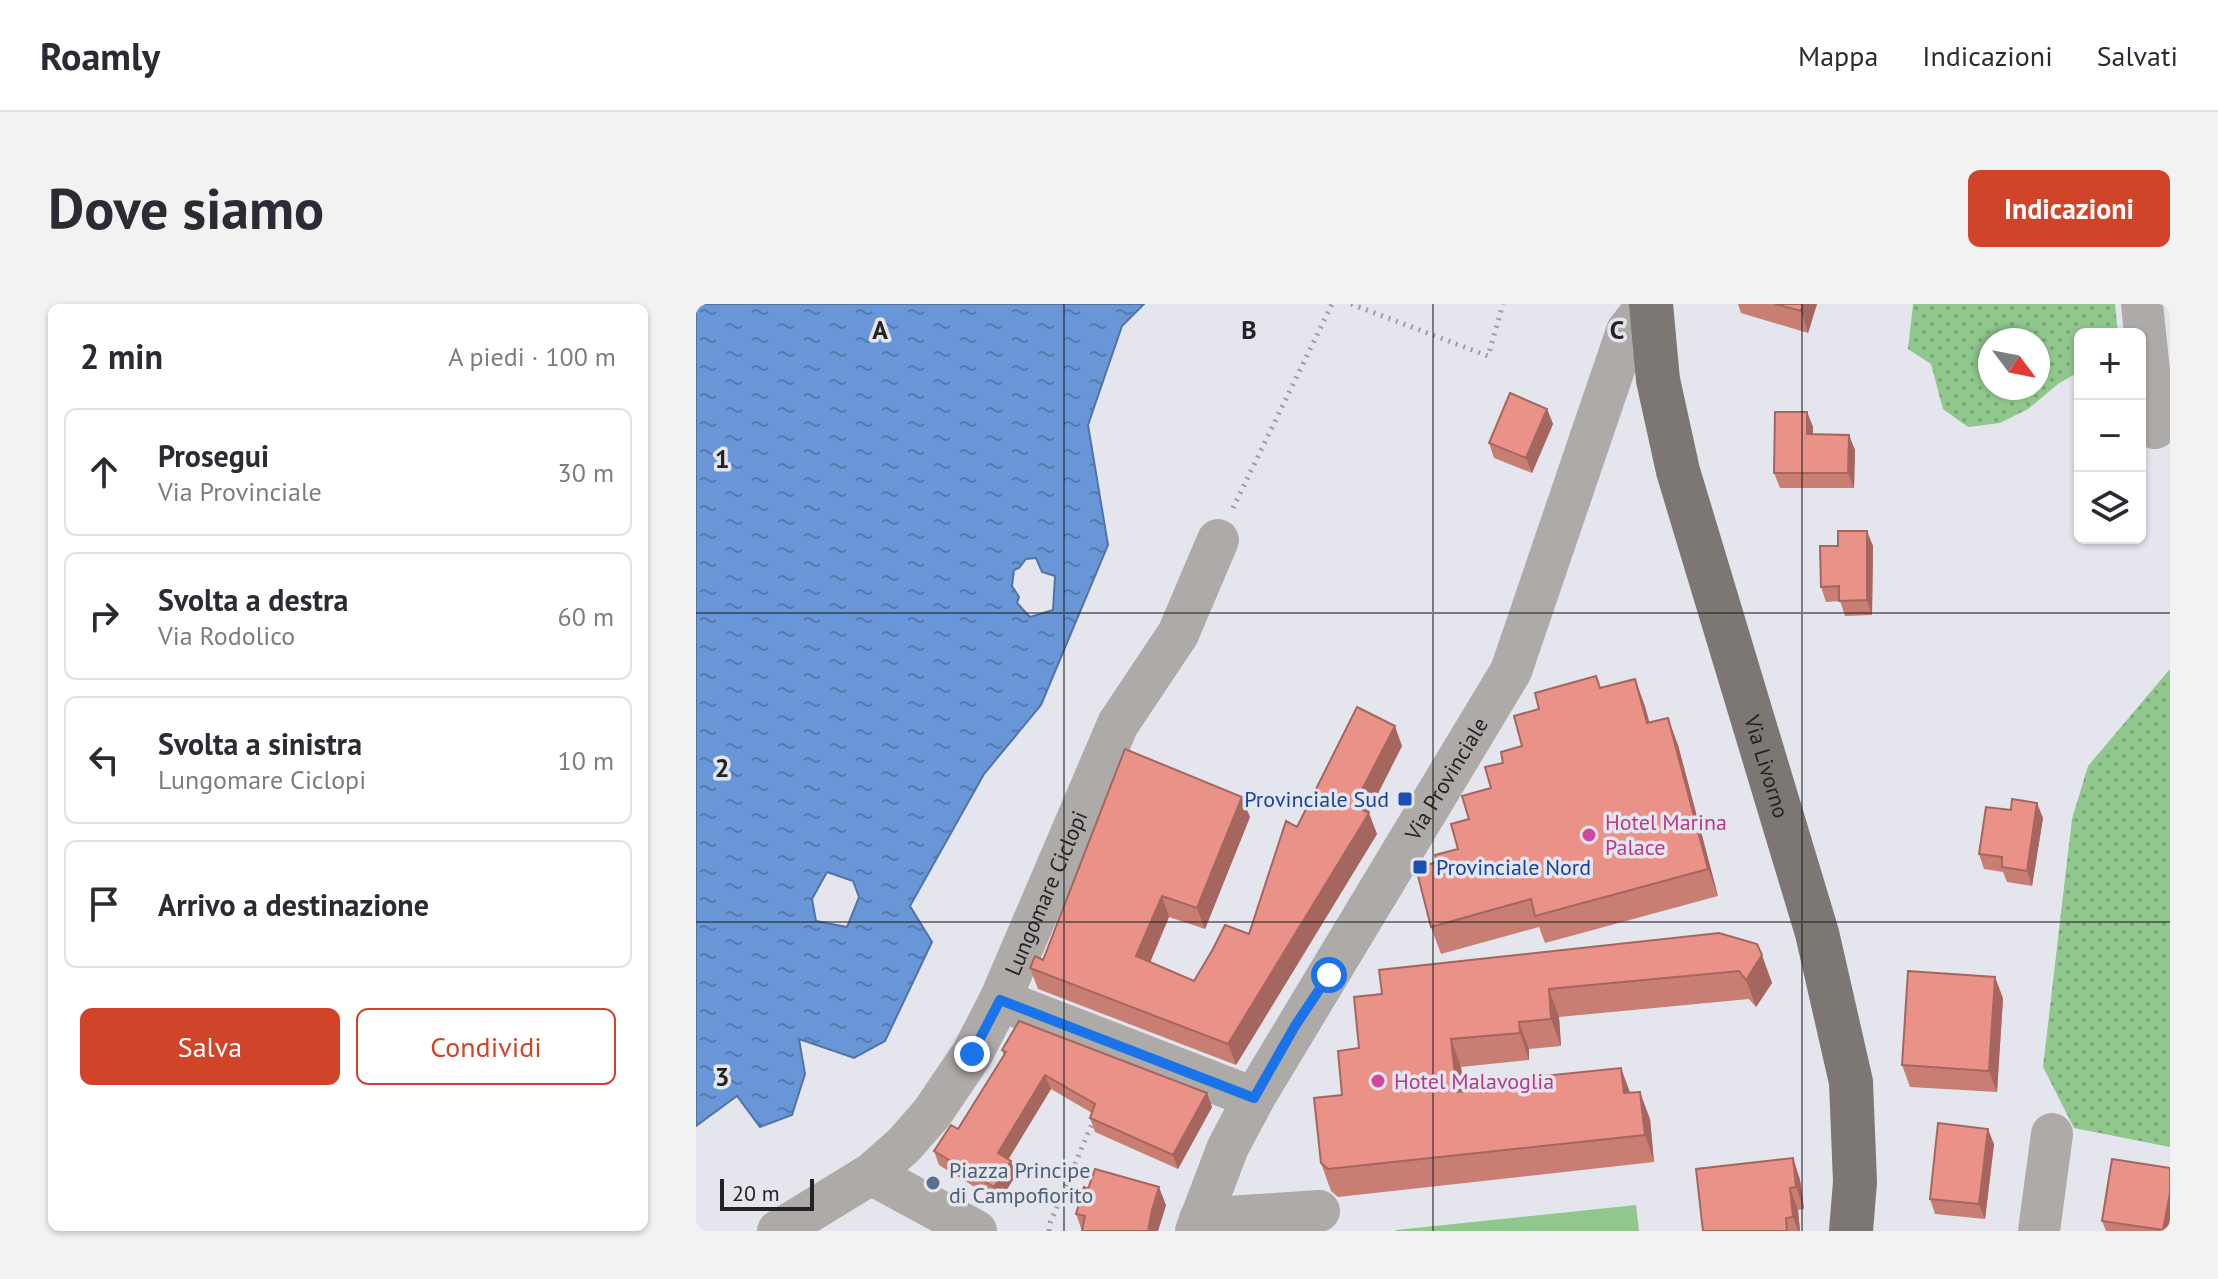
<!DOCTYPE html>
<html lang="it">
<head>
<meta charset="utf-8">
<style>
	:root { --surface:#fff; --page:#f2f2f3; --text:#2b2b33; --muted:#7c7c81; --line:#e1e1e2; --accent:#d0452a }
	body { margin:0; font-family:"PT Sans",sans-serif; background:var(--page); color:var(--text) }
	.controls { position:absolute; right:24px; top:24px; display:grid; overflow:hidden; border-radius:12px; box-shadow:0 2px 6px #0004 }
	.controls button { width:72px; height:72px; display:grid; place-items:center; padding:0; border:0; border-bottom:2px solid var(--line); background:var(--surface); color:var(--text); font:40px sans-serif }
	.compass { position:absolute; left:1282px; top:24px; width:72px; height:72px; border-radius:50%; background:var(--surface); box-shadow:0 2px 6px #0004; rotate:122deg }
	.scale { position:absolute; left:24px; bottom:20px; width:94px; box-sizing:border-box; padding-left:8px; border:4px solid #232326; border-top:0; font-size:22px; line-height:28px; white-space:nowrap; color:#232326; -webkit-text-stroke:6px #e5e6ed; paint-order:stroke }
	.stop { position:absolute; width:24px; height:24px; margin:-18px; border:6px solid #1a73e8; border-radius:50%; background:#fff }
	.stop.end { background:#1a73e8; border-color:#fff; box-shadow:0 2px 8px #0008 }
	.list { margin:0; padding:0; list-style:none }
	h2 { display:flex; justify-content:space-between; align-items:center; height:104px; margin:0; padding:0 32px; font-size:34px }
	h2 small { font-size:26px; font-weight:400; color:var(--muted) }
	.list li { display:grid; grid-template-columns:52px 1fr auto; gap:24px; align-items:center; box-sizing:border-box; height:128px; margin:0 16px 16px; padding:0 16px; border:2px solid var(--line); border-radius:12px }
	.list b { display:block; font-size:30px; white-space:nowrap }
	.list p { margin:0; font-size:26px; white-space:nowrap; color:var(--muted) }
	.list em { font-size:26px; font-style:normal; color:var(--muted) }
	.actions { display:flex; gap:16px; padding:24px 32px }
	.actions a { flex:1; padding:18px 0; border:2px solid var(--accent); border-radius:12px; text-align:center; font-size:28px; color:var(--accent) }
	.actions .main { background:var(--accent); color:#fff }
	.icon { flex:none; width:44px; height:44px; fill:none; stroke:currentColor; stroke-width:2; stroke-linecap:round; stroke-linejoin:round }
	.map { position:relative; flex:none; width:1474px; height:927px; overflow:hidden; border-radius:12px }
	header { display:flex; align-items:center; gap:48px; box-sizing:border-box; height:112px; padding:0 40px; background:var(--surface); border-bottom:2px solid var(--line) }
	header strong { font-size:38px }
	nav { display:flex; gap:44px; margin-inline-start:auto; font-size:28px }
	.intro { display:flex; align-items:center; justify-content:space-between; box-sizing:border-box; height:192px; padding:0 48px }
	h1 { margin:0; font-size:56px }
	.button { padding:20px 36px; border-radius:12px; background:var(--accent); color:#fff; font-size:28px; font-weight:700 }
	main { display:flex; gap:48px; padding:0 48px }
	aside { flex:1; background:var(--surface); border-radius:12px; box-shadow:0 2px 6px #0004 }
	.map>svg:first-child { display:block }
</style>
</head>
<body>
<header>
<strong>Roamly</strong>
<nav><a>Mappa</a><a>Indicazioni</a><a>Salvati</a></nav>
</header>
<div class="intro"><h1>Dove siamo</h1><a class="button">Indicazioni</a></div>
<main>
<aside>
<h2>2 min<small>A piedi · 100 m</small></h2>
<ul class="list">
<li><svg class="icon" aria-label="ahead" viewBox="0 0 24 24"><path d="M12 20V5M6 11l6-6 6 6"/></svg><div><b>Prosegui</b><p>Via Provinciale</p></div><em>30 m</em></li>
<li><svg class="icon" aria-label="right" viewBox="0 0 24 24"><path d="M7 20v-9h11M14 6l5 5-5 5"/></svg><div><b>Svolta a destra</b><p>Via Rodolico</p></div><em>60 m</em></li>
<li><svg class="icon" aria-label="left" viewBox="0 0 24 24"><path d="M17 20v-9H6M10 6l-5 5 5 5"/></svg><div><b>Svolta a sinistra</b><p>Lungomare Ciclopi</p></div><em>10 m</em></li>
<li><svg class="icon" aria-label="arrive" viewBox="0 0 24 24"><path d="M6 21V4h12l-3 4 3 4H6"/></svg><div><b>Arrivo a destinazione</b></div></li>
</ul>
<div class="actions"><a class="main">Salva</a><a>Condividi</a></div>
</aside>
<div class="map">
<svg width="1474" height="927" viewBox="0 0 1474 927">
	<defs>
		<pattern id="grass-dots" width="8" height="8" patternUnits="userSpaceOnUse" patternTransform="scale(2)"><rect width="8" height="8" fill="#8fc78d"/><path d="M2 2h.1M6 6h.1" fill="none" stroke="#74a173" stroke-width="1.8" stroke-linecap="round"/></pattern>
		<pattern id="water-ripples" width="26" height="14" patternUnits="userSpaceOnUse" patternTransform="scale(2)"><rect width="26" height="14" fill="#6896d7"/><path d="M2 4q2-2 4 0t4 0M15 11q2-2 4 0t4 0" fill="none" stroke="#557aae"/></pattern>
	</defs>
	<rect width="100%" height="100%" fill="#e5e6ed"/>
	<path fill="url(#grass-dots)" fill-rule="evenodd" d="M1217,0h202l3,30h-38v37l-22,13 -30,25 -28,14 -32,4 -25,-18 -12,-45 -23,-15zM1294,36h48v48h-48z
		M1474,365v478l-96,-19 -31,-61 29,-248 16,-53z"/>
	<path fill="#8fc78d" d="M940,901l3,26h-243v-1z"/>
	<path fill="url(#water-ripples)" stroke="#5374a2" stroke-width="2" fill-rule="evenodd" d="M0,0h448l-22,22 -34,99 20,120 -67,160 -57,69 -74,132 22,36 -47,99 -31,17 -55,-19 6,35 -13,41 -32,12 -23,-31 -41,30zM340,254l6,14 13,4 -2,34 -23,7 -13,-14 2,-6 -7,-11 2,-16 5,-2 7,-9zM131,568l26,9 6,16 -12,30 -31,-6 -4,-22z"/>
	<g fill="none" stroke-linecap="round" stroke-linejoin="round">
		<path stroke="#9d9da3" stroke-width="5" stroke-dasharray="2 6" stroke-linecap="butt" d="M655,0l137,52 15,-52
			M537,204l99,-204
			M353,927l1,-8 44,-104"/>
		<g stroke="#adaaa8" stroke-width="42">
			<path d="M1446,0l13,124"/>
			<path d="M304,696l254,98"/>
			<path d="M175,870l105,57"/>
			<path d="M504,915l119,-8"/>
			<path id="s1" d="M82,927l93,-57 33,-29 28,-32 40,-59 28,-54 118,-276 60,-90 40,-94"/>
			<path id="s2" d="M500,927l32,-84 26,-49 257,-427 116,-340 21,-27"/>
			<path d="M1343,927l13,-97"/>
		</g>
		<path stroke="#7d7774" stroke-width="44" id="s3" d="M955,0l7,76 20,91 139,462 34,149 4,100 -4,49"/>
	</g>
	<path fill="#c97e74" d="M1042,0h79l-9,29 -67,-20z
		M851,105l6,15 -21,49 -38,-15 -5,-15z
		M1111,108l6,15v8l42,15 -1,38h-74l-6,-15z
		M1177,242l-1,69 -27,1 -5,-15 -14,1 -5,-15z
		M900,372l4,12 35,-9 14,44 29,22 40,151 -173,47 -6,-16 -98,27 -10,-27 6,-65 21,-13 11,-30 22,-31 12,-25 19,-17 17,-37z
		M706,442l-34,67 9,21 -141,231 -198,-76 -8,-21 220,-151 -45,112 -36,-12 -19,45 44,19 55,-47 48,-107z
		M1347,514l-11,68 -25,-4 -4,-10 -19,-3 -5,-15z
		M1061,640l15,39 -16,24 -7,-8 -190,18 2,29 -32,3v11l-68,7 3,25 166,1 20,26 4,43 -316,35 -7,-6 -10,-28 38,-115 -5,-51z
		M1307,694l-6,94 -87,-5 -8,-22z
		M306,746l205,43 5,14 -34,62 -83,-37 -5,-14 2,-5 -41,-24 -43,71 8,15 -17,27 -60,-37 -5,-14 24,-22 46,-73z
		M1298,840l-9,75 -50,-5 -5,-15z
		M1097,854l7,22 4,29 -6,1 2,21h-97z
		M392,885l78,16 -8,26h-76l-6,-17z
		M1406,917l68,10h-64z"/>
	<path fill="#a4665e" d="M1107,0h14l-9,29 -7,-22z
		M851,105l6,15 -21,49 -6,-15z
		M1111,108l6,15 -1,23 -5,-16z
		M1153,131l6,15 -1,38 -6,-15z
		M1171,227l6,15 -1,69 -5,-15z
		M939,375l10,27 12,44 -10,-27z
		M972,414l10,27 40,151 -10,-27z
		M699,422l7,20 -38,75 5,-8 8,21 -141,231 -8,-21z
		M546,493l8,20 -45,112 -8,-21z
		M1341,499l6,15 -11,68 -5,-15z
		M466,592l7,21 -25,60 -8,-21z
		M1066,651l10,28 -16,24 -10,-27z
		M1299,673l8,21 -6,94 -8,-21z
		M853,685l10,28 2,29 -10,-27z
		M823,718l10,27v11l-9,-27z
		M755,735l10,28 6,53 -10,-28z
		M925,764l10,27 -7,-2z
		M349,771l6,14 -48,79 -5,-15z
		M944,788l10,27 4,43 -9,-27z
		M511,789l5,14 -34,62 -5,-14z
		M1292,825l6,15 -9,75 -6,-15z
		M1097,854l7,22 4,29 -8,-22z
		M315,857l5,14 -17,27 -5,-15z
		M463,883l7,18 -8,26h-10l4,-21z
		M1094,884l8,22 2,21h-2l-5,-14z
		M1474,889v38h-7z"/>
	<path fill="#ea9287" stroke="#a4665e" stroke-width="2" d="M1079,0h28l-2,7z
		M814,89l37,16 -21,49 -37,-15z
		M1079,108h32v22l42,1 -1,38h-74z
		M1142,227h29v69l-28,1v-15l-18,1 -1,-41h18z
		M900,372l4,12 35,-9 12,44 21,-5 40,151 -173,47 -4,-17 -100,28 -15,-59 21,-6 -2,-7 23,-6 -7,-25 18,-5 -7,-23 29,-8 -6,-21 18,-4 -2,-11 21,-6 -8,-30 25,-7 -4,-16z
		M661,403l38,19 -41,79 15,8 -141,231 -198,-76 5,-12 8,4 82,-211 117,48 -45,111 -35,-12 -26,60 58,25 19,-32 12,-24 24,9 37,-113 11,6z
		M1316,495l25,4 -10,68 -25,-4v-10l-23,-3 7,-47 25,3z
		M1023,629l38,11 5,11 -16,25 -7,-9 -190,18 2,30 -32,3 1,11 -69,6 6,53 67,-6v-8l97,-10 3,25 16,-1 5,43 -317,34 -7,-6 -7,-65 28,-3 -4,-44 21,-3 -5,-51 28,-3 -3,-24z
		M1212,667l87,6 -6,94 -87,-6z
		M323,717l188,72 -34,62 -83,-37 5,-14 -50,-29 -47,78 13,8 -17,26 -60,-36 17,-26 7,4 48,-77 -4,-2z
		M1242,819l50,6 -9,75 -49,-5z
		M1097,854l3,29 -6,1 3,29 -7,1 1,13h-84l-7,-62z
		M1416,855l58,9v25l-7,37 -61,-9z
		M399,865l64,18 -7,23 -4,21h-66l3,-15 -9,-2 8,-27 4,2z"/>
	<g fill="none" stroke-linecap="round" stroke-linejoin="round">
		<path stroke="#1a73e8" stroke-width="10" d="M276,750l28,-54 254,98 41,-72 34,-51"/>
	</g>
	<path fill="none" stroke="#232326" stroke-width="2" stroke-opacity="0.55" d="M368,0v927M737,0v927M1106,0v927M0,309h1474M0,618h1474"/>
	<g fill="#1a4fb4" stroke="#e5e6ed" stroke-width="3">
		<rect x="701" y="487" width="16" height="16" rx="4"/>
		<rect x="716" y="555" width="16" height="16" rx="4"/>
	</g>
	<g fill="#d1479c" stroke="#e5e6ed" stroke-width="3">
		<circle cx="893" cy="531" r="8"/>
		<circle cx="682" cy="777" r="8"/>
	</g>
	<circle fill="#5c6f8a" stroke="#e5e6ed" stroke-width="3" cx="237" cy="879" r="8"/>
	<g text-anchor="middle" stroke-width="7" stroke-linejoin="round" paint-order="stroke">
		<g font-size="22" fill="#232326" stroke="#e5e6ed">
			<text dy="8" stroke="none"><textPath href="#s3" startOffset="478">Via Livorno</textPath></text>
			<text dy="8" stroke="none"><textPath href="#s2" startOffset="518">Via Provinciale</textPath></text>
			<text dy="8" stroke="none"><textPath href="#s1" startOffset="444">Lungomare Ciclopi</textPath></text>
		</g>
		<g font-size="22" fill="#164399" stroke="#e5e6ed" text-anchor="end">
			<text x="693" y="503">Provinciale Sud</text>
			<text x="740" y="571" text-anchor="start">Provinciale Nord</text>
		</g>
		<g font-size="22" fill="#b23c85" stroke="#e5e6ed" text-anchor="start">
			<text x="909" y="526">Hotel Marina<tspan x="909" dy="25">Palace</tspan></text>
			<text x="698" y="785">Hotel Malavoglia</text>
		</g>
		<g font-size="22" fill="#4e5e75" stroke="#e5e6ed" text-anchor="start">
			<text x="253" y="874">Piazza Principe<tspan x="253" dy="25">di Campofiorito</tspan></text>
		</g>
	</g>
	<g font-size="26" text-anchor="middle" font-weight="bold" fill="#232326" stroke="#e5e6ed" stroke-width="7" stroke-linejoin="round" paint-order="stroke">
		<text x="184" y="35">A</text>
		<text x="553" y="35">B</text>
		<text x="921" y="35">C</text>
		<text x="26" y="164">1</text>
		<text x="26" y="473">2</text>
		<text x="26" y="782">3</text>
	</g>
</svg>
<div class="controls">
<button>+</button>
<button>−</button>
<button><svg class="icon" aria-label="layers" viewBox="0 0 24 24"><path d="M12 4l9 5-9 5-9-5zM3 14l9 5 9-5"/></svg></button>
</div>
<svg class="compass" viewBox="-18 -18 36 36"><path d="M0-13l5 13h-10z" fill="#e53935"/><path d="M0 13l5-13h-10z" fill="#7c7c81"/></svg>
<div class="scale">20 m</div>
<div class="stop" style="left:633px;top:671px"></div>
<div class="stop end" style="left:276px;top:750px"></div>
</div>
</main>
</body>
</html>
